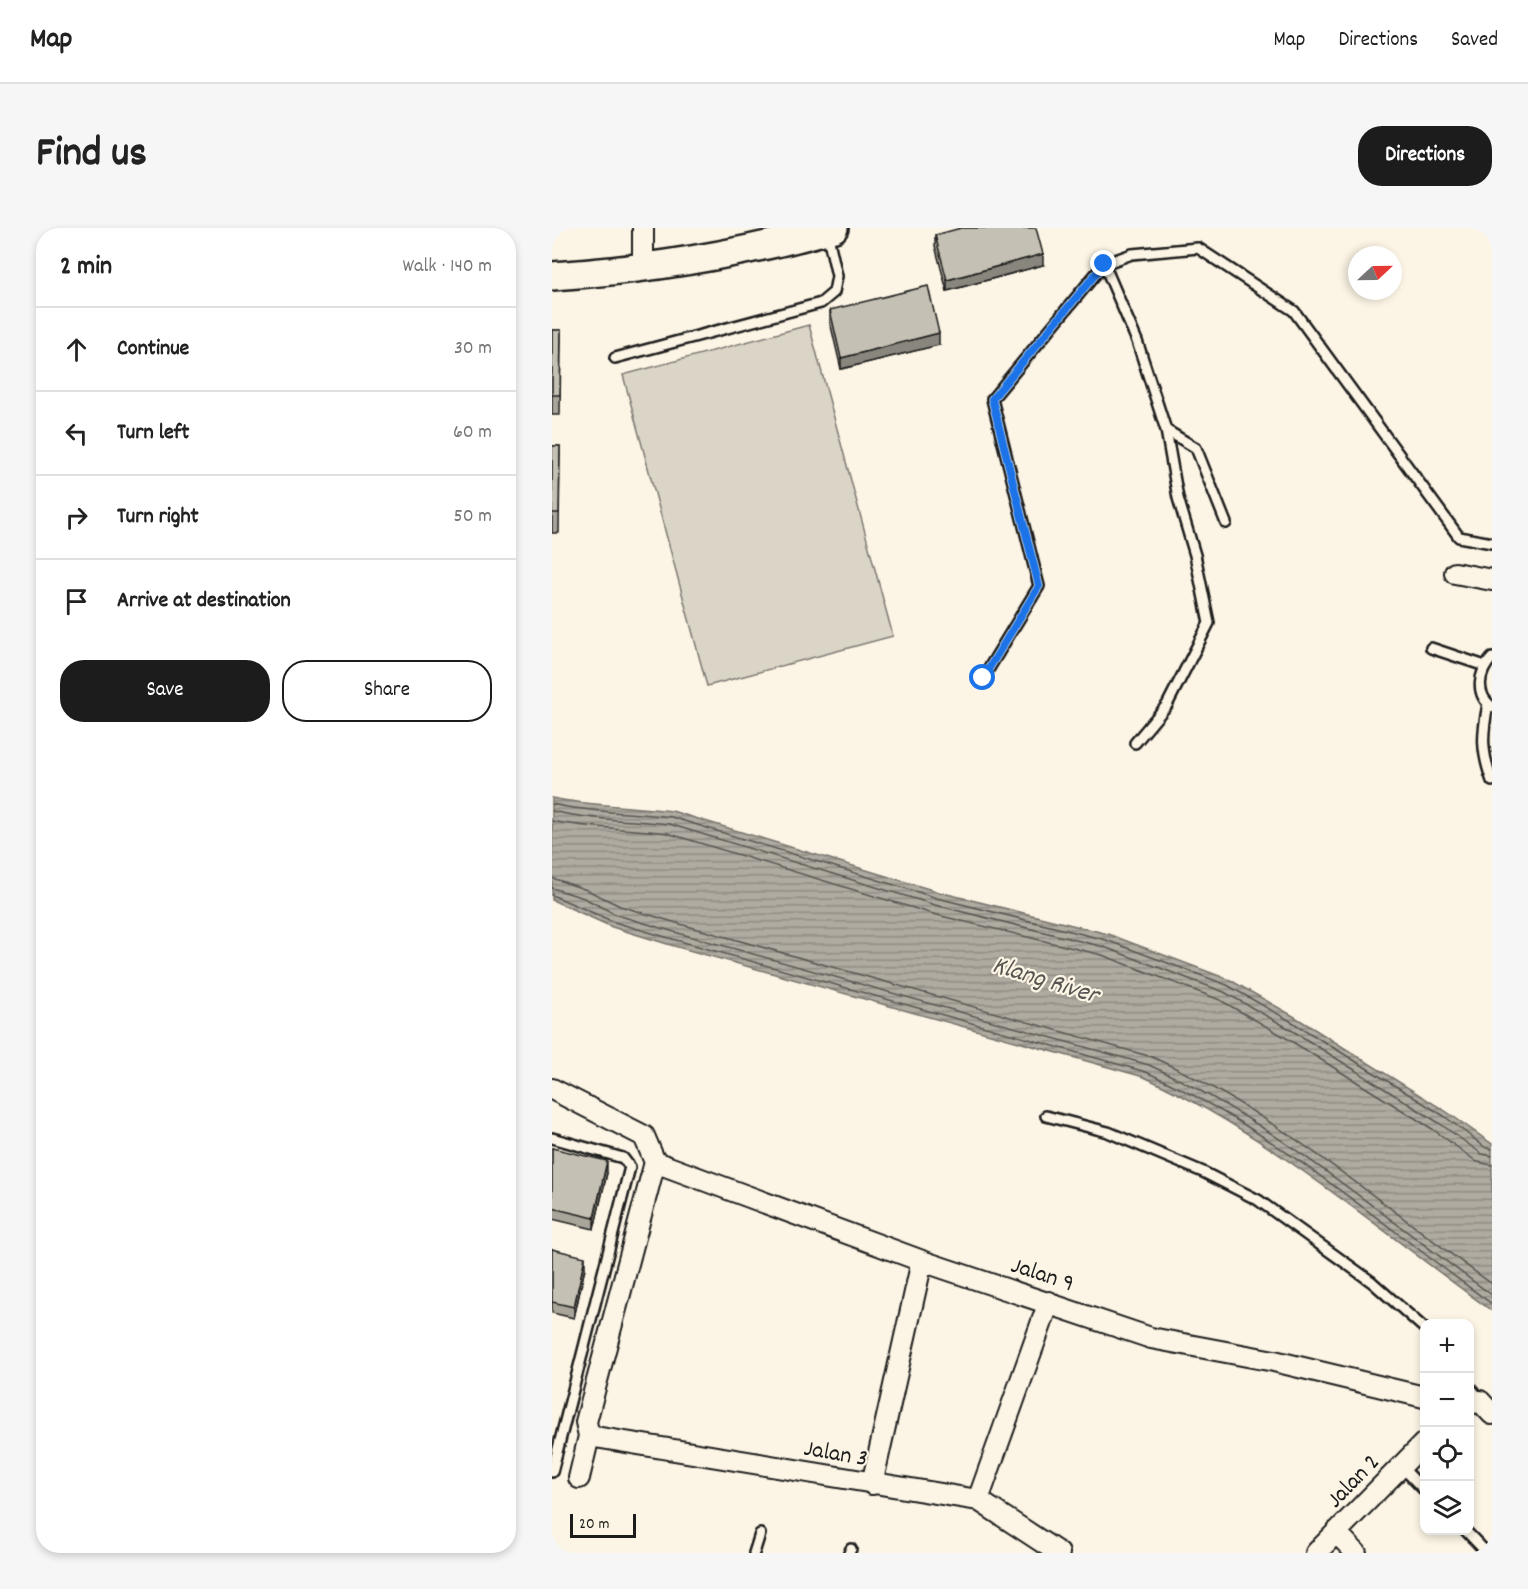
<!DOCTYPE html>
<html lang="en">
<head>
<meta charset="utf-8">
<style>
	:root { --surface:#fff; --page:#f6f6f6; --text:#222; --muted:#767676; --line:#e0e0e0; --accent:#1c1c1c }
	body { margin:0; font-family:Dekko,sans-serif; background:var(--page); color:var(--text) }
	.controls { position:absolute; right:18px; bottom:18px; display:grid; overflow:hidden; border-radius:12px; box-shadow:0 3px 9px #0003 }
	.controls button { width:54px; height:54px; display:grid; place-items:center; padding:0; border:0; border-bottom:2px solid var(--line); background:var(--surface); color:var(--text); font:30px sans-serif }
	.compass { position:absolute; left:796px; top:18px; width:54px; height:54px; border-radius:50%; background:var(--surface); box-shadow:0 3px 9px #0003; rotate:68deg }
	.scale { position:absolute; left:18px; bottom:15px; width:66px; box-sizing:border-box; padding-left:6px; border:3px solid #1c1c1c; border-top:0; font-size:16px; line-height:21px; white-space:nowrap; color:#1c1c1c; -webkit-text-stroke:4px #fcf5e5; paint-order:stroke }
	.stop { position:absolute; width:18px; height:18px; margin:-14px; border:4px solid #1a73e8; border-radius:50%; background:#fff }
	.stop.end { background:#1a73e8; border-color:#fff; box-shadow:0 2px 6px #0008 }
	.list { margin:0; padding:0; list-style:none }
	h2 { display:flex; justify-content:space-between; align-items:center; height:78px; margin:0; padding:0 24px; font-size:26px }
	h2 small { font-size:20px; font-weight:400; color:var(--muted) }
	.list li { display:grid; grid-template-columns:39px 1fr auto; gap:18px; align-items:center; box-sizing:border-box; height:84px; padding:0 24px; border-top:2px solid var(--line) }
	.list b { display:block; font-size:22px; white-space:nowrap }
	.list em { font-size:20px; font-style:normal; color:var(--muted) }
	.actions { display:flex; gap:12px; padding:18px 24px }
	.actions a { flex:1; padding:14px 0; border:2px solid var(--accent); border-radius:24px; text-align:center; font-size:21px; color:var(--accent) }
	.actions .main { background:var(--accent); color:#fff }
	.icon { flex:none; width:33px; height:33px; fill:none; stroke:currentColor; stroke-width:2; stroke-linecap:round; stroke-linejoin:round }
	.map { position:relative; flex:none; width:940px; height:1325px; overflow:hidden; border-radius:24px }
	header { display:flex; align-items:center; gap:36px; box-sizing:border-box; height:84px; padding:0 30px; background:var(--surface); border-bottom:2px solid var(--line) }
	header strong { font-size:28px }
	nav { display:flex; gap:33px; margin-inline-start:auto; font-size:21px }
	.intro { display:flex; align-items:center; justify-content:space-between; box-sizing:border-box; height:144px; padding:0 36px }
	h1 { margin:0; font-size:42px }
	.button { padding:15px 27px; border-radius:24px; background:var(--accent); color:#fff; font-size:21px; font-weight:700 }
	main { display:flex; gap:36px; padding:0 36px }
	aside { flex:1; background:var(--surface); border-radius:24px; box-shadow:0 3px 9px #0003 }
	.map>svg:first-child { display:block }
</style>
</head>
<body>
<header>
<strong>Map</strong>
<nav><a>Map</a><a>Directions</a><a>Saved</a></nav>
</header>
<div class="intro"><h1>Find us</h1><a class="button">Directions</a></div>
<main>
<aside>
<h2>2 min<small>Walk · 140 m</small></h2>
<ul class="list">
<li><svg class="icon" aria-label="ahead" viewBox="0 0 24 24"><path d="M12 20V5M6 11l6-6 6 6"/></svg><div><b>Continue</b></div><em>30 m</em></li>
<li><svg class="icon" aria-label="left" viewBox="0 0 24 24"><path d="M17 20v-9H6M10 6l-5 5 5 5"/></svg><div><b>Turn left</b></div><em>60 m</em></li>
<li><svg class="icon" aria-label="right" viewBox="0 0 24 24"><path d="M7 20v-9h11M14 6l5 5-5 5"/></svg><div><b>Turn right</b></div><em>50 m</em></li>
<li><svg class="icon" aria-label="arrive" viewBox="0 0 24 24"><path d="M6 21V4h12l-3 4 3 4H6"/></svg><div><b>Arrive at destination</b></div></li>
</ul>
<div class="actions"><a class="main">Save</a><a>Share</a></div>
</aside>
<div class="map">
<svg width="940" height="1325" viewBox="0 0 940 1325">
	<defs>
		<pattern id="water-rules" width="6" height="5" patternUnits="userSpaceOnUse" patternTransform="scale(1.5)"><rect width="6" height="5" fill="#b0aba1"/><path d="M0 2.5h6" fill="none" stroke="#8e8a82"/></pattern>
	</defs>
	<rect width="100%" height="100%" fill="#fcf5e5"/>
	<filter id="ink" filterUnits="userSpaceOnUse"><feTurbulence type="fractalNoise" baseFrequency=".0167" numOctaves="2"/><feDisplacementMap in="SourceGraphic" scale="12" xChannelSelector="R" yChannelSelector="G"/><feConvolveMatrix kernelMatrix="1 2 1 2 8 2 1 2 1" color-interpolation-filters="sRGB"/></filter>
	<g filter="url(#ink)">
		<path fill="#dbd5c8" stroke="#7c7872" stroke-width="1.5" d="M257,97l84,311 -186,50 -84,-311z"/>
		<path fill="url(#water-rules)" stroke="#75726c" stroke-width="1.5" d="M0,570c40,8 80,8 120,13l267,81 169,42 122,46 65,37 152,95 45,32v167c-113,-81 -221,-176 -348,-234l-470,-131 -62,-19 -60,-27z"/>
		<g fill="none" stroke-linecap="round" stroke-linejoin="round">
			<path stroke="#575551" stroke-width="1.5" d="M0,576c39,9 79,8 119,13l266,81 169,42 121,45 65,37 152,94 42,32 6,1
				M0,583c39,9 78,9 117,13l266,81 169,42 120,45 64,36 151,95 43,31 10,2
				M0,593c38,8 77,7 115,12l266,81 169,41 118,45 63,36 151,94 43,32 15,3
				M0,650l35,12 33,16 60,18 472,133c125,56 230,148 340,227
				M0,660l32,10 33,17 61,18 471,132c126,57 232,150 343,230
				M0,667l62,27 62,18 470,132c127,57 234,151 346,232"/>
			<defs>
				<path id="service" d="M63,130l206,-55 13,-11 3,-16 -10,-44
					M614,202l30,18 30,75
					M879,420l54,18
					M940,430c-14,15 -17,36 0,49
					M431,450l56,-92 -47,-187 112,-135
					M936,476c-6,31 -7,46 4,77
					M583,515l32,-38 42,-82 -14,-68 -17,-57 -12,-68 -29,-89 -33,-77 28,-10 66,-6 96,63 165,226 33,6
					M494,888l62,16 95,40 55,28 114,82 52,46
					M0,910l71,20 7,9 -78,305
					M918,1159l11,14
					M849,1238l23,24
					M913,1302l22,23
					M202,1325l6,-19
					M297,1325l2,-4"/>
				<path id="minor" d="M91,0v39
					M903,345l37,7
					M0,861l92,47 11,26 -69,260 3,14 -10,42
					M103,934l267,99 229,77 123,23 150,36
					M918,1176l10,-3 12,13
					M37,1208l389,64 81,53
					M320,1256l50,-223
					M426,1272l71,-198
					M784,1304l20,21
					M764,1325l108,-110"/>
				<path id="secondary" d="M0,48c96,-6 190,-22 282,-48"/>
			</defs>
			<use href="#service" stroke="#1c1c1c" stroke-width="14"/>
			<use href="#minor" stroke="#1c1c1c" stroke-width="24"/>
			<use href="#secondary" stroke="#1c1c1c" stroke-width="32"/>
			<use href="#service" stroke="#fcf5e5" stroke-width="9"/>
			<use href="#minor" stroke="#fcf5e5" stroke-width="20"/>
			<use href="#secondary" stroke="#fcf5e5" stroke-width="27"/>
		</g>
		<path fill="#a9a59a" stroke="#1c1c1c" stroke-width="1.5" d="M383,7l108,30 -96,26 -12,-45z
			M278,82l109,35 -98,24 -11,-47z
			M0,102h9l-1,85h-8z
			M0,218h8l-1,87h-7z
			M0,920l55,25 -13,56 -42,-10z
			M0,1021l33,19 -11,50 -22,-5z"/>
		<path fill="#89867d" stroke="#1c1c1c" stroke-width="1.5" d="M491,26v11l-96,26v-11z
			M387,105v12l-98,24v-11z
			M55,933v12l-13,56v-11z
			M33,1029v11l-11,50v-11z"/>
		<path fill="#c4c0b3" stroke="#1c1c1c" stroke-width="1.5" d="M409,0h75l7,26 -96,26 -12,-45z
			M376,58l11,47 -98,25 -11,-48z
			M0,102h9l-1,65h-8z
			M0,218h8l-1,67h-7z
			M0,920l55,13 -13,57 -42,-10z
			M0,1021l33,8 -11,50 -22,-5z"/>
	</g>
	<g fill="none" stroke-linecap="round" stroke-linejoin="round" filter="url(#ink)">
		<path stroke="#1a73e8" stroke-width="8" d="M431,450l56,-92 -47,-187 112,-135"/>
	</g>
	<g text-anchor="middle" stroke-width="4.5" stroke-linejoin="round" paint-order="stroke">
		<g font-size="24" fill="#1c1c1c" stroke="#fcf5e5">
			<text transform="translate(491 1045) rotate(18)" y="8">Jalan 9</text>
			<text transform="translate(284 1224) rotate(10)" y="8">Jalan 3</text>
			<text transform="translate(800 1252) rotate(-46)" y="8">Jalan 2</text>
		</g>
		<g font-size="26" font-style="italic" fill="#575551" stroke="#fcf5e5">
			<text transform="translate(494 750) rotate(17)" y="9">Klang River</text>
		</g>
	</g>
</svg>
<div class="controls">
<button>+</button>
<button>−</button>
<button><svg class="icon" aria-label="locate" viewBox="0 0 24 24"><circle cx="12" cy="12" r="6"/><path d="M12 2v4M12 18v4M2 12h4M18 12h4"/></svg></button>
<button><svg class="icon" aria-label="layers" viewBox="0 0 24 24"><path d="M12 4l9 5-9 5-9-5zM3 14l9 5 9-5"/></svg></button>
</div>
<svg class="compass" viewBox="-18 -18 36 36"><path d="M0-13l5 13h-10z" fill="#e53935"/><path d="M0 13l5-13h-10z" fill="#767676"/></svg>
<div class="scale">20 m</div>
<div class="stop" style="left:431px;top:450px"></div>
<div class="stop end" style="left:552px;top:36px"></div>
</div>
</main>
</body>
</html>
